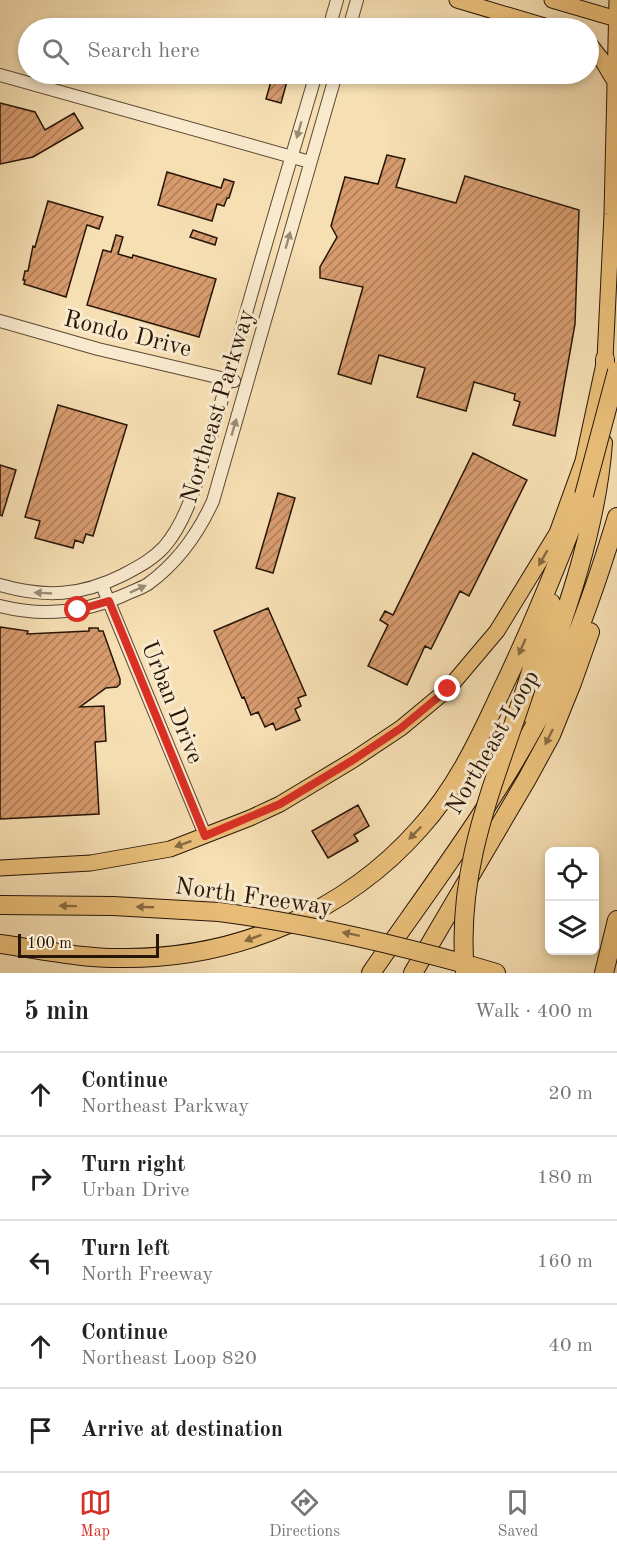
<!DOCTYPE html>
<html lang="en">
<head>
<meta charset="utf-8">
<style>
	:root { --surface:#fff; --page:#f2f2f2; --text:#222; --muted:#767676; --line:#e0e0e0; --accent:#d93025 }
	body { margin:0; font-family:"Old Standard TT",serif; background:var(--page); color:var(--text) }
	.controls { position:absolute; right:18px; bottom:18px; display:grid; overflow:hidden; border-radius:9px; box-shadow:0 3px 9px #0003 }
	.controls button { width:54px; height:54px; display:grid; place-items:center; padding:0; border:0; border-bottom:2px solid var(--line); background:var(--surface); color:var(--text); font:30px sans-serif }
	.scale { position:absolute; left:18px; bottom:15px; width:141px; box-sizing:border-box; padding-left:6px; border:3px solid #271608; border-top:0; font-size:16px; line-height:21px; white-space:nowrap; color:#271608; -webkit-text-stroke:4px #f9eace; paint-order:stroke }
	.stop { position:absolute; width:18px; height:18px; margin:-14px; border:4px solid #d93025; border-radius:50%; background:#fff }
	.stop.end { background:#d93025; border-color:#fff; box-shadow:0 2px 6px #0008 }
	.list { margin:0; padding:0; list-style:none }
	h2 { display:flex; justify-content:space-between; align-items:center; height:78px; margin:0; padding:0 24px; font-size:26px }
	h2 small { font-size:20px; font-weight:400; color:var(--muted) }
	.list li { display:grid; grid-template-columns:39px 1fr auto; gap:18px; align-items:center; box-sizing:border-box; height:84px; padding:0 24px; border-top:2px solid var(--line) }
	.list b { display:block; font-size:22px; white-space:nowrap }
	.list p { margin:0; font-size:20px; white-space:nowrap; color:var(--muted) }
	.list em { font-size:20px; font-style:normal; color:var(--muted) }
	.icon { flex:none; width:33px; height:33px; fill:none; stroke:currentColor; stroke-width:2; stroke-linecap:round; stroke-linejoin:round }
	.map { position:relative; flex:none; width:617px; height:973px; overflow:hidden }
	.search { position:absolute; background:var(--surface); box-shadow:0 3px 9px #0003; left:18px; right:18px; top:18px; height:66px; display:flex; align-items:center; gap:15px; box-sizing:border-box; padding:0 21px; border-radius:33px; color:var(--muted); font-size:22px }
	.sheet { height:498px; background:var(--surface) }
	nav { display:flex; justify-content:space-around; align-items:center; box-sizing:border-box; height:84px; border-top:2px solid var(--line); background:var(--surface); font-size:16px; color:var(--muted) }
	nav a { display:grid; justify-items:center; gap:3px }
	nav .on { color:var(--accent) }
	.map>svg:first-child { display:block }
</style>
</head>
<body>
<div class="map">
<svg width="617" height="973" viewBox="0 0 617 973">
	<defs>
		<pattern id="building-hatch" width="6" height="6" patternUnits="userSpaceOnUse" patternTransform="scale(1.5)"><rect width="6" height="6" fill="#d79b6e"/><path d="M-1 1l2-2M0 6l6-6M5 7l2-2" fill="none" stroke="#ae7d58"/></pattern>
	</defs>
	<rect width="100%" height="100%" fill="#f6dfb3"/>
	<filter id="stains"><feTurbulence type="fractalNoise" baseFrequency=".00333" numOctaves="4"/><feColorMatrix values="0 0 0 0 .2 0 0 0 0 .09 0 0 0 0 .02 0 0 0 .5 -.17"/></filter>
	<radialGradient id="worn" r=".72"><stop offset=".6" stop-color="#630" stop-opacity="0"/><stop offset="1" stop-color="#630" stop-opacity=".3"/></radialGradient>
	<path fill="url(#building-hatch)" stroke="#271608" stroke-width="1.5" d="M273,74h16l-8,29 -15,-4z
		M0,103l35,9 10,18 29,-17 9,15 -50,29 -33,7z
		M387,155l18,4 -9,28 60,16 9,-27 114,34 -4,114 -20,112 -42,-11 7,-23 -6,-2 1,-6 -41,-12 -8,29 -49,-14 8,-29 -46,-13 -8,29 -33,-10 25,-87 -43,-9v-11l17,-30 -6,-11 14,-49 33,7z
		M167,172l54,16 3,-9 10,3 -5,16h-2l-3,8 -7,-2 -5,17 -54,-16z
		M48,201l55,16 -4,12 -12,-4 -21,72 -42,-13 1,-4h-2l2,-9h3l5,-25 2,1z
		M193,230l24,8 -2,7 -25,-8z
		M116,235l7,2 -5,17 14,4 1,-3 83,24 -17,58 -112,-32 16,-55 8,2z
		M58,405l69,20 -34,111 -7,-2 -3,9 -8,-3 -2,8 -38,-10 5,-17 -15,-4z
		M473,453l54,27 -58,116 -9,-5 -29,58 -6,-3 -18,39 -39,-19 20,-41 -8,-5 5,-9 8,4z
		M0,465l16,5 -14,46 -2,-1z
		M278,493l17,5 -22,75 -17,-5z
		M268,608l38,87 -8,3 3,8 -6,3 5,11 -24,10 -3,-7 -8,4 -7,-15 -7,3 -7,-18 -2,1 -28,-67z
		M0,627l28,4 -1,3 62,-3v-3h9l1,3h4l17,48v5l-3,3 -11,1 -26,19 24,-1 2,35 -11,1 4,72 -99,5z
		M358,805l11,21 -15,9 4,6 -30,17 -16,-27z"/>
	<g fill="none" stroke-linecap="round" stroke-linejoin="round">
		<defs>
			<path id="minor" d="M329,28l8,-28
				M349,28l8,-28
				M0,75l310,87
				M0,321l98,28 136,32
				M0,585c45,13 81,11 123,-10 15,-8 29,-15 41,-28 22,-25 32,-63 42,-94 13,-41 24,-82 35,-122 24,-86 50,-172 75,-257
				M102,585l103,250
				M0,606c43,11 82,7 122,-10 8,-4 18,-7 26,-12 29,-21 50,-50 65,-83l123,-427"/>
			<path id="major" d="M457,0l94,28
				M552,0l65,19
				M588,42l14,18 13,22
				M0,868l91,-5 79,-14 80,-31 30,-14 73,-44 48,-32 47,-39 49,-58 60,-98 26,-72 22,-102 7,-145 5,-214"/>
			<path id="highway" d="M605,359v44
				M528,681l23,-78
				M530,714c31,-88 66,-178 73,-271
				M0,905l113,1 106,6
				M0,944c42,6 84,15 126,14 112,0 220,-46 294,-130 34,-37 58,-86 79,-132 32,-66 59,-133 85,-201
				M469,965l27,8
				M371,973c56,-81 117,-161 164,-248 36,-66 60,-136 82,-208
				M413,973l114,-194 24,-44 21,-52 18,-51
				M604,973l13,-53"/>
		</defs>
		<use href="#minor" stroke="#5b4833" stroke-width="14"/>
		<use href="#major" stroke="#271608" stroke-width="17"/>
		<use href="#highway" stroke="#271608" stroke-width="20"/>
		<use href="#minor" stroke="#f9eace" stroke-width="12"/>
		<use href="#major" stroke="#ebc07a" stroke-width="15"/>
		<use href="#highway" stroke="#ebc07a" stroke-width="18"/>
		<defs>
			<path id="highway-bridge" d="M584,495l33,-124
				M219,912c85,11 167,30 250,53
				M465,973c-10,-107 31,-193 63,-292"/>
		</defs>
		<use href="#highway-bridge" stroke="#271608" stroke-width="20" stroke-linecap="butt"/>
		<use href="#highway-bridge" stroke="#ebc07a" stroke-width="18"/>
	</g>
	<defs><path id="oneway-solid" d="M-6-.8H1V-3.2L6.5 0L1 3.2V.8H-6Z" transform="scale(1.5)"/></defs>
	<g fill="#9a8b75">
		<use href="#oneway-solid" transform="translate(299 130) rotate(106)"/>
		<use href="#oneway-solid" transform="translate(288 240) rotate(-74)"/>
		<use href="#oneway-solid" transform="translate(234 427) rotate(-74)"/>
		<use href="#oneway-solid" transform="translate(138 589) rotate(-24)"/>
		<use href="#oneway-solid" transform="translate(43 593) rotate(-177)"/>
	</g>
	<g fill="#896b41">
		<use href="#oneway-solid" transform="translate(543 558) rotate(120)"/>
		<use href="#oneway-solid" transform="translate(522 647) rotate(113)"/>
		<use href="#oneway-solid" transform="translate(549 737) rotate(116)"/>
		<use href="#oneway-solid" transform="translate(415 833) rotate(134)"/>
		<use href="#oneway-solid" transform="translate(183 844) rotate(160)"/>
		<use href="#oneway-solid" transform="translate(68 906) rotate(-179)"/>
		<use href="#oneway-solid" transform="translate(145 907) rotate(-178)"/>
		<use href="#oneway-solid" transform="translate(351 934) rotate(-168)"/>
		<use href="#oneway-solid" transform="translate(253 938) rotate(159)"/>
	</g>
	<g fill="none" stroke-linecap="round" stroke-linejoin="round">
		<path stroke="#d93025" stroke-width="8" d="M78,610l31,-9 96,235 75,-32 73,-44 48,-32 47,-39"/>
	</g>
	<g text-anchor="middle" stroke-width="6" stroke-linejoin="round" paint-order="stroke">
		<g font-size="24" fill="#271608" stroke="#f9eace">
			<text transform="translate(128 333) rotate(14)" y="8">Rondo Drive</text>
			<text transform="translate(217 406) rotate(-73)" y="8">Northeast Parkway</text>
			<text transform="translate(173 702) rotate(68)" y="8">Urban Drive</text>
			<text transform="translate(492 742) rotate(-60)" y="8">Northeast Loop</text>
			<text transform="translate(254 896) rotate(8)" y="8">North Freeway</text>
		</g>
	</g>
	<rect width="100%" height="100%" filter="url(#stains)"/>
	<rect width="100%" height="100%" fill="url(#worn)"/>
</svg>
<div class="controls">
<button><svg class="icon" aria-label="locate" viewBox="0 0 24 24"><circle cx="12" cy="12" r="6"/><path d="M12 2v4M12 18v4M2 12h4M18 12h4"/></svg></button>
<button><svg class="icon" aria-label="layers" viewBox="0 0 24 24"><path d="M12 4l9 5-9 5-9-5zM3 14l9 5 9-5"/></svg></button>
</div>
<div class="scale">100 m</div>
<div class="stop" style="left:78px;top:610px"></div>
<div class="stop end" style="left:448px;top:689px"></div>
<div class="search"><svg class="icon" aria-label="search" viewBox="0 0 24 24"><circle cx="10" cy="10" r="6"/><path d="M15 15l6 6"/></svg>Search here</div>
</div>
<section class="sheet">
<h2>5 min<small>Walk · 400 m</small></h2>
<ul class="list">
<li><svg class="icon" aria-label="ahead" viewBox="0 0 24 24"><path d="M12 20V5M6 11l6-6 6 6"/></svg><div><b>Continue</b><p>Northeast Parkway</p></div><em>20 m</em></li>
<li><svg class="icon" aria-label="right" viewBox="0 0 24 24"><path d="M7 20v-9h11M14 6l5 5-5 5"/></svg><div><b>Turn right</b><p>Urban Drive</p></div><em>180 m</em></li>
<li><svg class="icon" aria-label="left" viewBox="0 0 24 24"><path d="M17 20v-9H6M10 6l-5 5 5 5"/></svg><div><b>Turn left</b><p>North Freeway</p></div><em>160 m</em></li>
<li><svg class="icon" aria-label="ahead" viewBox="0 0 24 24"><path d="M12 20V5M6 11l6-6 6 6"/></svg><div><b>Continue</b><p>Northeast Loop 820</p></div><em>40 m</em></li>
<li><svg class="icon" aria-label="arrive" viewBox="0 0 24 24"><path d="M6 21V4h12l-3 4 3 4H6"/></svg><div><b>Arrive at destination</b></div></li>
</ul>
</section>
<nav>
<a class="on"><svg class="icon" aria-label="map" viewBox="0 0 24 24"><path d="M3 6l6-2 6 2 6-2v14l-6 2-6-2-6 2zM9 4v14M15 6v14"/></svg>Map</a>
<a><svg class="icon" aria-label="directions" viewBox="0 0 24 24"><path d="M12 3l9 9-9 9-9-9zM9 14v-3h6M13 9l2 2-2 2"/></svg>Directions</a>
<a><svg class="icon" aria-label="saved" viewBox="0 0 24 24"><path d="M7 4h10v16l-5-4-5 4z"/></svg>Saved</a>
</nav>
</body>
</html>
